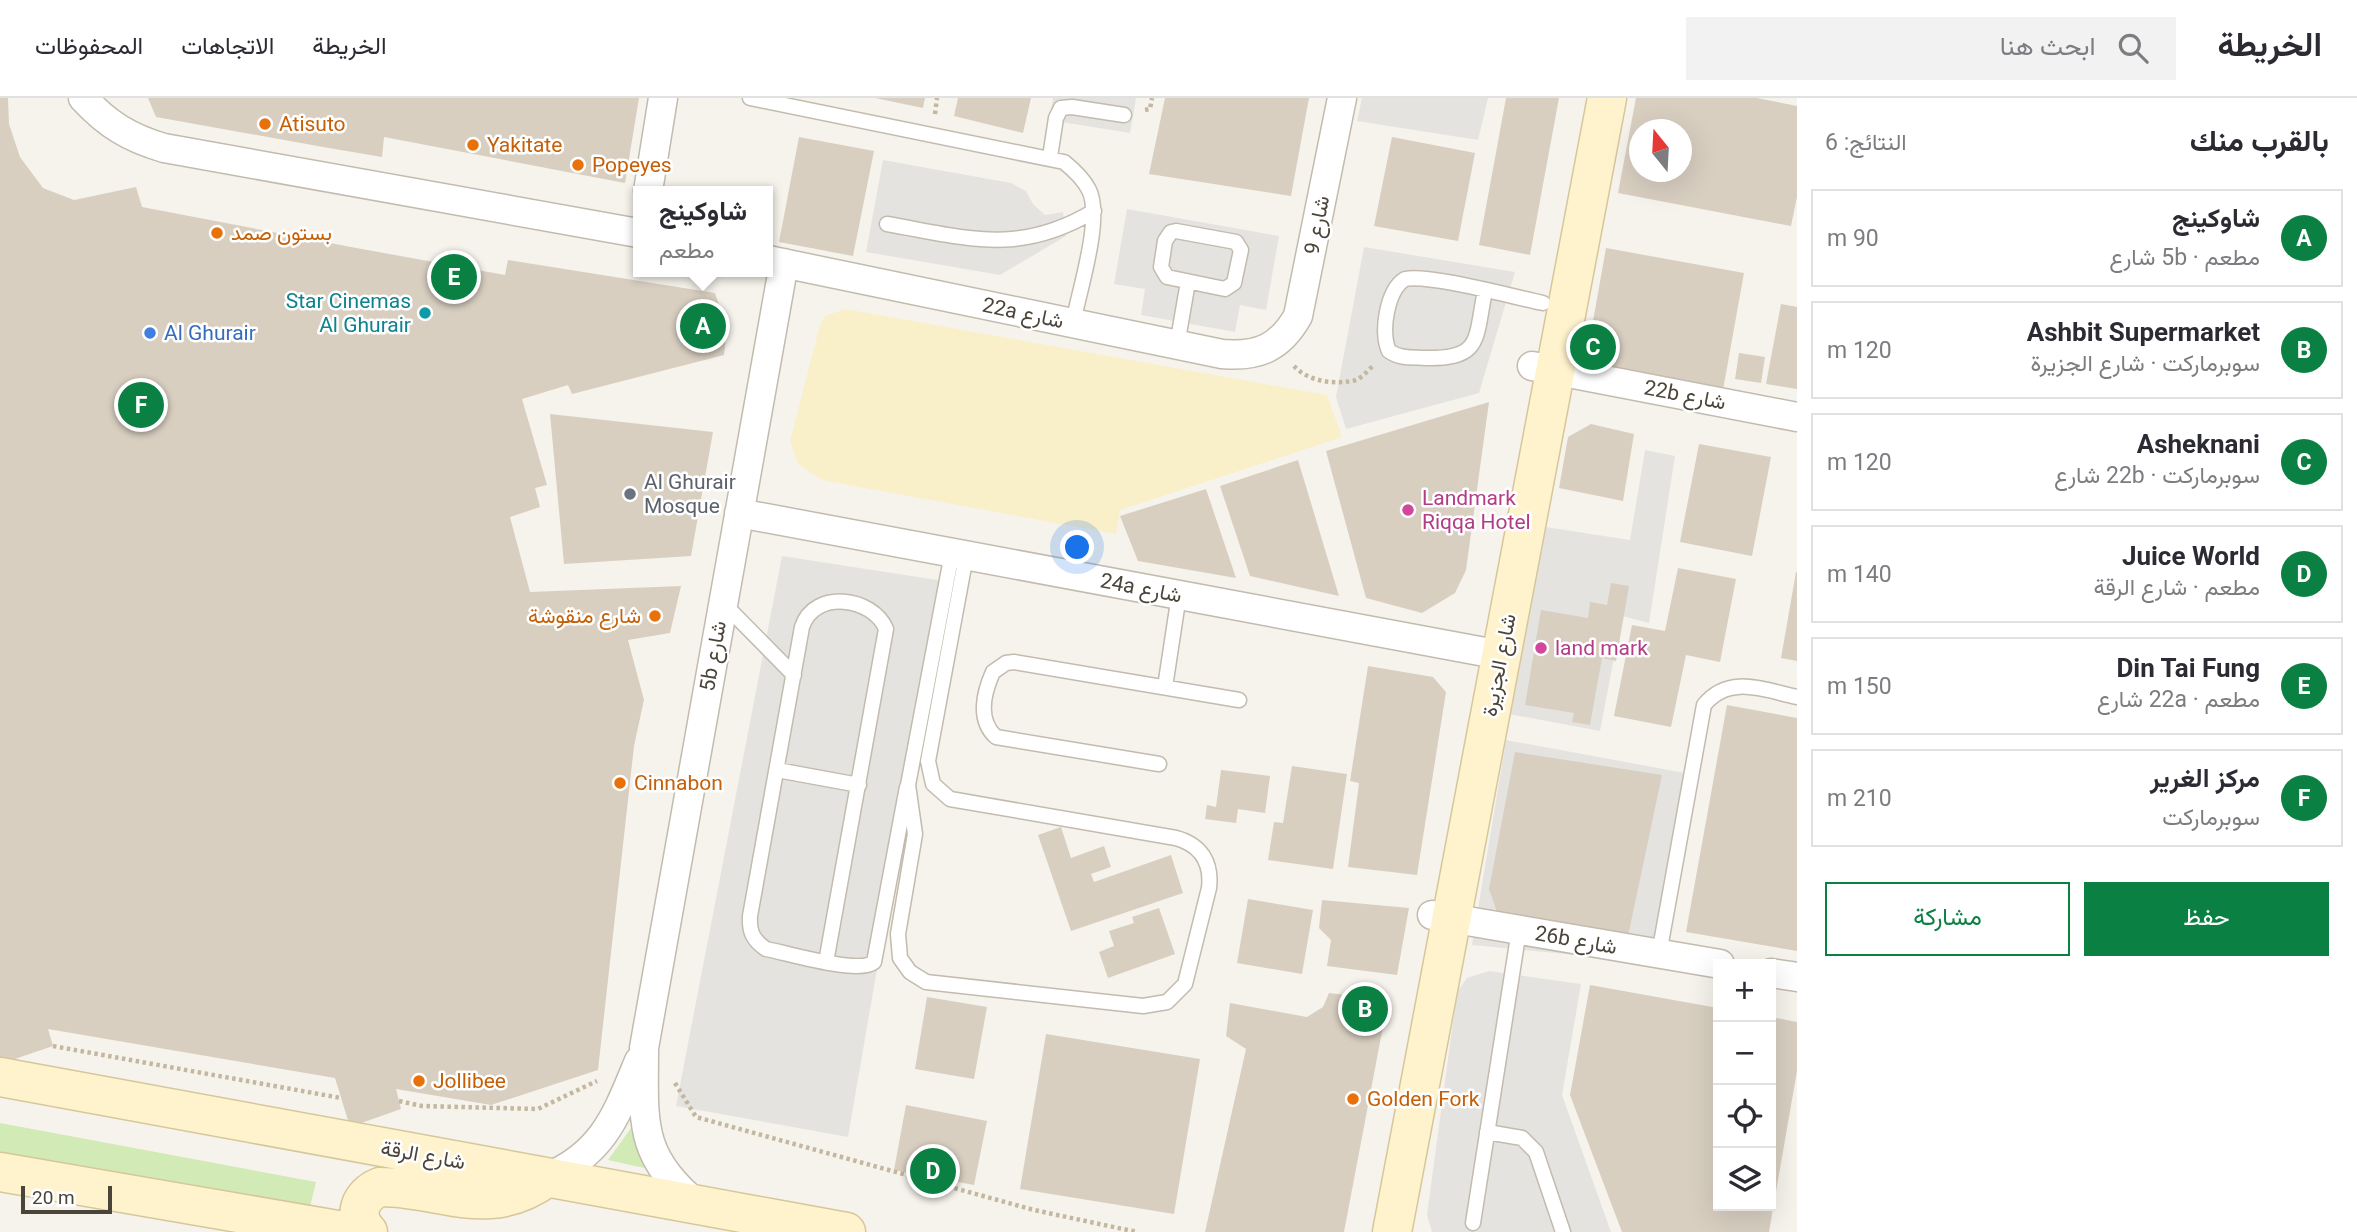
<!DOCTYPE html>
<html lang="ar">
<head>
<meta charset="utf-8">
<style>
	:root { --surface:#fff; --page:#f2f2f3; --text:#2b2b33; --muted:#7c7c81; --line:#e1e1e2; --accent:#0b8043 }
	body { margin:0; font-family:Roboto,Vazirmatn,sans-serif; background:var(--page); color:var(--text); direction:rtl }
	.controls { position:absolute; right:21px; bottom:21px; display:grid; overflow:hidden; border-radius:0px; box-shadow:0 7px 28px #0002 }
	.controls button { width:63px; height:63px; display:grid; place-items:center; padding:0; border:0; border-bottom:2px solid var(--line); background:var(--surface); color:var(--text); font:35px sans-serif }
	.compass { position:absolute; left:1629px; top:21px; width:63px; height:63px; border-radius:50%; background:var(--surface); box-shadow:0 7px 28px #0002; rotate:342deg }
	.scale { position:absolute; left:21px; bottom:18px; width:91px; box-sizing:border-box; padding-left:7px; border:4px solid #4b4439; border-top:0; font-size:19px; line-height:24px; white-space:nowrap; color:#4b4439; -webkit-text-stroke:5px #fff; paint-order:stroke }
	.you { position:absolute; left:1078px; top:450px; width:24px; height:24px; margin:-18px; border:5px solid #fff; border-radius:50%; background:#1a73e8; box-shadow:0 0 0 10px #1a73e833 }
	.badge { display:grid; place-items:center; width:46px; height:46px; border-radius:50%; background:var(--accent); color:#fff; font-size:23px; font-weight:700 }
	.pin { position:absolute; translate:-50% -50%; border:4px solid #fff; box-shadow:0 2px 7px #0006 }
	.popup { position:absolute; left:633px; top:88px; width:140px; height:91px; box-sizing:border-box; display:grid; place-content:center; border-radius:0px; background:var(--surface); filter:drop-shadow(0 2px 5px #0005); font-size:23px; white-space:nowrap; color:var(--muted) }
	.popup b { font-size:26px; color:var(--text) }
	.popup::after { content:''; position:absolute; left:50%; top:100%; margin-left:-14px; border:14px solid transparent; border-top-color:var(--surface) }
	.list { margin:0; padding:0; list-style:none }
	h2 { display:flex; justify-content:space-between; align-items:center; height:91px; margin:0; padding:0 28px; font-size:30px }
	h2 small { font-size:23px; font-weight:400; color:var(--muted) }
	.list li { display:grid; grid-template-columns:46px 1fr auto; gap:21px; align-items:center; box-sizing:border-box; height:98px; margin:0 14px 14px; padding:0 14px; border:2px solid var(--line); border-radius:0px }
	.list b { display:block; font-size:26px; white-space:nowrap }
	.list p { margin:0; font-size:23px; white-space:nowrap; color:var(--muted) }
	.list em { font-size:23px; font-style:normal; color:var(--muted) }
	.actions { display:flex; gap:14px; padding:21px 28px }
	.actions a { flex:1; padding:16px 0; border:2px solid var(--accent); border-radius:0px; text-align:center; font-size:24px; color:var(--accent) }
	.actions .main { background:var(--accent); color:#fff }
	.icon { flex:none; width:38px; height:38px; fill:none; stroke:currentColor; stroke-width:2; stroke-linecap:round; stroke-linejoin:round }
	.map { position:relative; flex:none; width:1797px; height:1134px; overflow:hidden; direction:ltr }
	header { display:flex; align-items:center; gap:42px; box-sizing:border-box; height:98px; padding:0 35px; background:var(--surface); border-bottom:2px solid var(--line) }
	header strong { font-size:33px }
	nav { display:flex; gap:38px; margin-inline-start:auto; font-size:24px }
	.search { width:490px; height:63px; background:var(--page); display:flex; align-items:center; gap:18px; box-sizing:border-box; padding:0 24px; border-radius:0px; color:var(--muted); font-size:26px }
	main { display:flex }
	aside { flex:1; background:var(--surface) }
	.map>svg:first-child { display:block }
</style>
</head>
<body>
<header>
<strong>الخريطة</strong>
<div class="search"><svg class="icon" aria-label="search" viewBox="0 0 24 24"><circle cx="10" cy="10" r="6"/><path d="M15 15l6 6"/></svg>ابحث هنا</div>
<nav><a>الخريطة</a><a>الاتجاهات</a><a>المحفوظات</a></nav>
</header>
<main>
<aside>
<h2>بالقرب منك<small>النتائج: 6</small></h2>
<ul class="list">
<li><span class="badge">A</span><div><b>شاوكينج</b><p>مطعم · 5b شارع</p></div><em>90 m</em></li>
<li><span class="badge">B</span><div><b>Ashbit Supermarket</b><p>سوبرماركت · شارع الجزيرة</p></div><em>120 m</em></li>
<li><span class="badge">C</span><div><b>Asheknani</b><p>سوبرماركت · 22b شارع</p></div><em>120 m</em></li>
<li><span class="badge">D</span><div><b>Juice World</b><p>مطعم · شارع الرقة</p></div><em>140 m</em></li>
<li><span class="badge">E</span><div><b>Din Tai Fung</b><p>مطعم · 22a شارع</p></div><em>150 m</em></li>
<li><span class="badge">F</span><div><b>مركز الغرير</b><p>سوبرماركت</p></div><em>210 m</em></li>
</ul>
<div class="actions"><a class="main">حفظ</a><a>مشاركة</a></div>
</aside>
<div class="map">
<svg width="1797" height="1134" viewBox="0 0 1797 1134">
	<rect width="100%" height="100%" fill="#f6f3ec"/>
	<path fill="#d2eab5" d="M0,1025l316,59 -8,33 -308,-56z
		M631,1030l13,40 -36,-8z"/>
	<path fill="#f9efc9" d="M845,211l482,86 15,42 -222,73 -4,24 -294,-54 -24,-16 -8,-23 30,-116 5,-9z"/>
	<path fill="#e5e3e0" d="M1053,0h83l-6,35 -81,-13z
		M1362,0h126l-10,42 -121,-19z
		M883,62l128,23 15,8 7,13 12,11 18,-3 3,24 -66,39 -134,-23z
		M1127,111l152,27 -13,74 -26,-5 -5,27 -94,-17 4,-26 -31,-5z
		M1364,149l151,25 -36,121 -133,36 -10,-32z
		M1645,352l30,6 -26,167 -27,-7 -22,115 -91,-17 30,-188 91,14z
		M782,458l162,25 -96,556 -172,-31z
		M1506,642l190,35 -34,188 -190,-18z
		M1489,873l92,13 -19,111 49,137h-179l-5,-17 30,-223 10,-14z"/>
	<path fill="#d8cfc1" fill-rule="evenodd" d="M0,0h8l1,26 11,33 23,31 31,12 62,-13 6,20 209,40 154,28 3,-15 207,33 12,36 -3,26 -152,39 -4,-9 -46,14 25,86 -12,3 5,19 -30,10 20,75 151,-6 -11,47 -42,7 16,60 -10,46 -36,324 -107,35 -95,-16 5,20 -51,18 -15,-49 -287,-49 5,17 -53,18z
		M148,0h491l-14,85 -241,-46 -2,20 -59,-10 -167,-30z
		M875,0h50l-2,10z
		M958,0h73l-8,35 -69,-17z
		M1165,0h144l-18,98 -142,-22z
		M1506,0h53l-29,157 -51,-10z
		M1636,0h121l40,8v91l-6,29 -173,-33zM1640,32h42v42h-42z
		M799,39l75,14 -21,105 -74,-14z
		M1392,39l83,16 -17,88 -84,-15z
		M1606,150l138,25 -21,117 -138,-24z
		M1781,206l16,3v82l-31,-5z
		M1739,255l26,4 -4,26 -26,-4z
		M1489,304l-23,168 -11,23 -33,20 -56,-15 -40,-147z
		M550,316l163,18 -22,124 -127,8z
		M1591,326l43,10 -11,67 -64,-13 9,-51z
		M1699,346l72,13 -19,99 -72,-14z
		M1298,362l41,136 -89,-20 -30,-90z
		M1206,391l30,89 -98,-17 -18,-45z
		M1678,470l58,11 -16,83 -34,-7 -15,72 -57,-11 18,-91 33,6z
		M1796,474h1v89l-16,-3z
		M1611,485l18,3 -13,75 -14,-3 -12,67 -18,-3 2,-9 -49,-8 16,-95 47,8 2,-16 17,3z
		M1368,568l65,11 13,15 -29,183 -69,-8 11,-84 -9,-2z
		M1727,607l70,13v233l-111,-19z
		M1515,654l147,23 -35,166 -130,-29 -8,-23z
		M1292,668l55,8 -14,95 -65,-9 6,-38 9,1z
		M1221,672l49,6 -5,37 -27,-4 -2,14 -31,-4 2,-14 9,2z
		M1061,729l10,31 33,-12 7,21 -20,7 3,8 77,-27 12,38 -112,38 -33,-96z
		M1248,801l65,11 -11,64 -65,-11z
		M1322,802l87,8 -12,67 -70,-9 4,-26 -12,-12z
		M1159,810l16,46 -67,24 -9,-26 15,-6 -5,-15 25,-8 -2,-6z
		M1590,887l128,23v198h53v-189l26,5v49l-28,161h-147l-52,-137z
		M1329,895l59,7 -44,232h-139l41,-183 -20,-13 4,-33 77,14 16,-10z
		M927,899l60,10 -13,72 -59,-10z
		M1046,936l154,25 -26,155 -154,-25z
		M906,1007l81,16 -13,64 -80,-15z"/>
	<g fill="none" stroke-linecap="round" stroke-linejoin="round">
		<defs>
			<path id="lane" d="M750,0l314,64c10,8 19,16 25,28 14,28 -10,101 -16,133
				M1050,59l6,-39 5,-10 11,-1 52,8
				M887,126c81,14 132,32 207,-13
				M1176,133l60,11 5,8 -7,33 -9,6 -58,-12 -6,-10 4,-26 6,-9z
				M1485,193c-10,47 -2,68 -59,67 -12,-1 -26,1 -37,-7 -9,-18 -2,-61 16,-72 25,-5 108,18 138,24
				M1177,247l11,-63
				M952,455l-44,232 7,49 -17,100 2,24 10,14 16,10 217,24 24,-4 18,-18 24,-96c3,-26 -8,-43 -33,-50l-226,-39 -17,-15 -5,-23 38,-205
				M723,505l71,72
				M1165,589l14,-92
				M1159,666l-163,-27c-19,-17 -12,-45 -3,-65l13,-9 8,-1 225,38
				M777,672l82,15
				M1659,856l45,-249c25,-31 60,-15 93,-8
				M826,864l60,-333c-13,-32 -72,-40 -84,-2l-52,289c-1,16 3,24 16,33 22,4 93,26 108,13l33,-175
				M1487,1034l35,6 14,14 27,80
				M1473,1125l46,-293"/>
			<path id="street" d="M83,0c25,27 47,40 81,50l474,85
				M648,93l15,-93
				M768,162l454,94c36,3 58,-6 76,-38l44,-218
				M1532,268l265,51
				M739,415l762,142
				M1432,817l288,49
				M1771,875l26,4
				M546,1080c58,-25 70,-62 93,-117
				M698,1107c-61,-49 -54,-85 -54,-157l140,-785"/>
			<path id="secondary" d="M0,979l846,155
				M0,1074l349,60
				M368,1134c-16,-16 -8,-37 12,-45 62,0 109,33 166,-9
				M1392,1134l215,-1134"/>
		</defs>
		<use href="#lane" stroke="#c2bbae" stroke-width="17"/>
		<use href="#street" stroke="#c2bbae" stroke-width="31"/>
		<use href="#secondary" stroke="#d6c79b" stroke-width="41"/>
		<path stroke="#c4b79f" stroke-width="4.5" stroke-dasharray="3.5 3.5" stroke-linecap="butt" d="M1145,12l5,-1 2,-11
			M935,16l2,-16
			M1294,268c14,16 43,19 62,14 6,-2 12,-10 17,-14
			M53,948l288,52
			M675,985l21,34 338,93 103,22
			M399,1003l23,5 116,3 59,-28"/>
		<use href="#lane" stroke="#fff" stroke-width="14"/>
		<use href="#street" stroke="#fff" stroke-width="28"/>
		<use href="#secondary" stroke="#fff3cd" stroke-width="38"/>
	</g>
	<g fill="#e8710a" stroke="#fff" stroke-width="2.5">
		<circle cx="265" cy="26" r="7"/>
		<circle cx="473" cy="47" r="7"/>
		<circle cx="578" cy="67" r="7"/>
		<circle cx="217" cy="135" r="7"/>
		<circle cx="655" cy="518" r="7"/>
		<circle cx="620" cy="685" r="7"/>
		<circle cx="419" cy="983" r="7"/>
		<circle cx="1353" cy="1001" r="7"/>
	</g>
	<circle fill="#0f9aa8" stroke="#fff" stroke-width="2.5" cx="425" cy="215" r="7"/>
	<circle fill="#3f7fe0" stroke="#fff" stroke-width="2.5" cx="150" cy="235" r="7"/>
	<circle fill="#6b7280" stroke="#fff" stroke-width="2.5" cx="630" cy="396" r="7"/>
	<g fill="#d1479c" stroke="#fff" stroke-width="2.5">
		<circle cx="1408" cy="412" r="7"/>
		<circle cx="1541" cy="550" r="7"/>
	</g>
	<g text-anchor="middle" stroke-width="5" stroke-linejoin="round" paint-order="stroke">
		<g font-size="21" fill="#c56008" stroke="#fff" text-anchor="start">
			<text x="279" y="33">Atisuto</text>
			<text x="487" y="54">Yakitate</text>
			<text x="592" y="74">Popeyes</text>
			<text x="231" y="142">بستون صمد</text>
			<text x="641" y="525" text-anchor="end">شارع منقوشة</text>
			<text x="634" y="692">Cinnabon</text>
			<text x="433" y="990">Jollibee</text>
			<text x="1367" y="1008">Golden Fork</text>
		</g>
		<g font-size="21" fill="#4b4439" stroke="#fff">
			<text transform="translate(1317 127) rotate(-79)" y="7">شارع 9</text>
			<text transform="translate(1023 215) rotate(12)" y="7">22a شارع</text>
			<text transform="translate(1685 297) rotate(11)" y="7">22b شارع</text>
			<text transform="translate(1141 490) rotate(11)" y="7">24a شارع</text>
			<text transform="translate(713 558) rotate(-80)" y="7">5b شارع</text>
			<text transform="translate(1499 567) rotate(-79)" y="7">شارع الجزيرة</text>
			<text transform="translate(1576 842) rotate(10)" y="7">26b شارع</text>
			<text transform="translate(423 1057) rotate(10)" y="7">شارع الرقة</text>
		</g>
		<g font-size="21" fill="#0d838f" stroke="#fff" text-anchor="end">
			<text x="411" y="210">Star Cinemas<tspan x="411" dy="24">Al Ghurair</tspan></text>
		</g>
		<g font-size="21" fill="#366cbe" stroke="#fff" text-anchor="start">
			<text x="164" y="242">Al Ghurair</text>
		</g>
		<g font-size="21" fill="#5b616d" stroke="#fff" text-anchor="start">
			<text x="644" y="391">Al Ghurair<tspan x="644" dy="24">Mosque</tspan></text>
		</g>
		<g font-size="21" fill="#b23c85" stroke="#fff" text-anchor="start">
			<text x="1422" y="407">Landmark<tspan x="1422" dy="24">Riqqa Hotel</tspan></text>
			<text x="1555" y="557">land mark</text>
		</g>
	</g>
</svg>
<div class="controls">
<button>+</button>
<button>−</button>
<button><svg class="icon" aria-label="locate" viewBox="0 0 24 24"><circle cx="12" cy="12" r="6"/><path d="M12 2v4M12 18v4M2 12h4M18 12h4"/></svg></button>
<button><svg class="icon" aria-label="layers" viewBox="0 0 24 24"><path d="M12 4l9 5-9 5-9-5zM3 14l9 5 9-5"/></svg></button>
</div>
<svg class="compass" viewBox="-18 -18 36 36"><path d="M0-13l5 13h-10z" fill="#e53935"/><path d="M0 13l5-13h-10z" fill="#7c7c81"/></svg>
<div class="scale">20 m</div>
<div class="you"></div>
<div class="pin badge" style="left:703px;top:228px">A</div>
<div class="popup"><b>شاوكينج</b>مطعم</div>
<div class="pin badge" style="left:1365px;top:911px">B</div>
<div class="pin badge" style="left:1593px;top:249px">C</div>
<div class="pin badge" style="left:933px;top:1073px">D</div>
<div class="pin badge" style="left:454px;top:179px">E</div>
<div class="pin badge" style="left:141px;top:307px">F</div>
</div>
</main>
</body>
</html>
